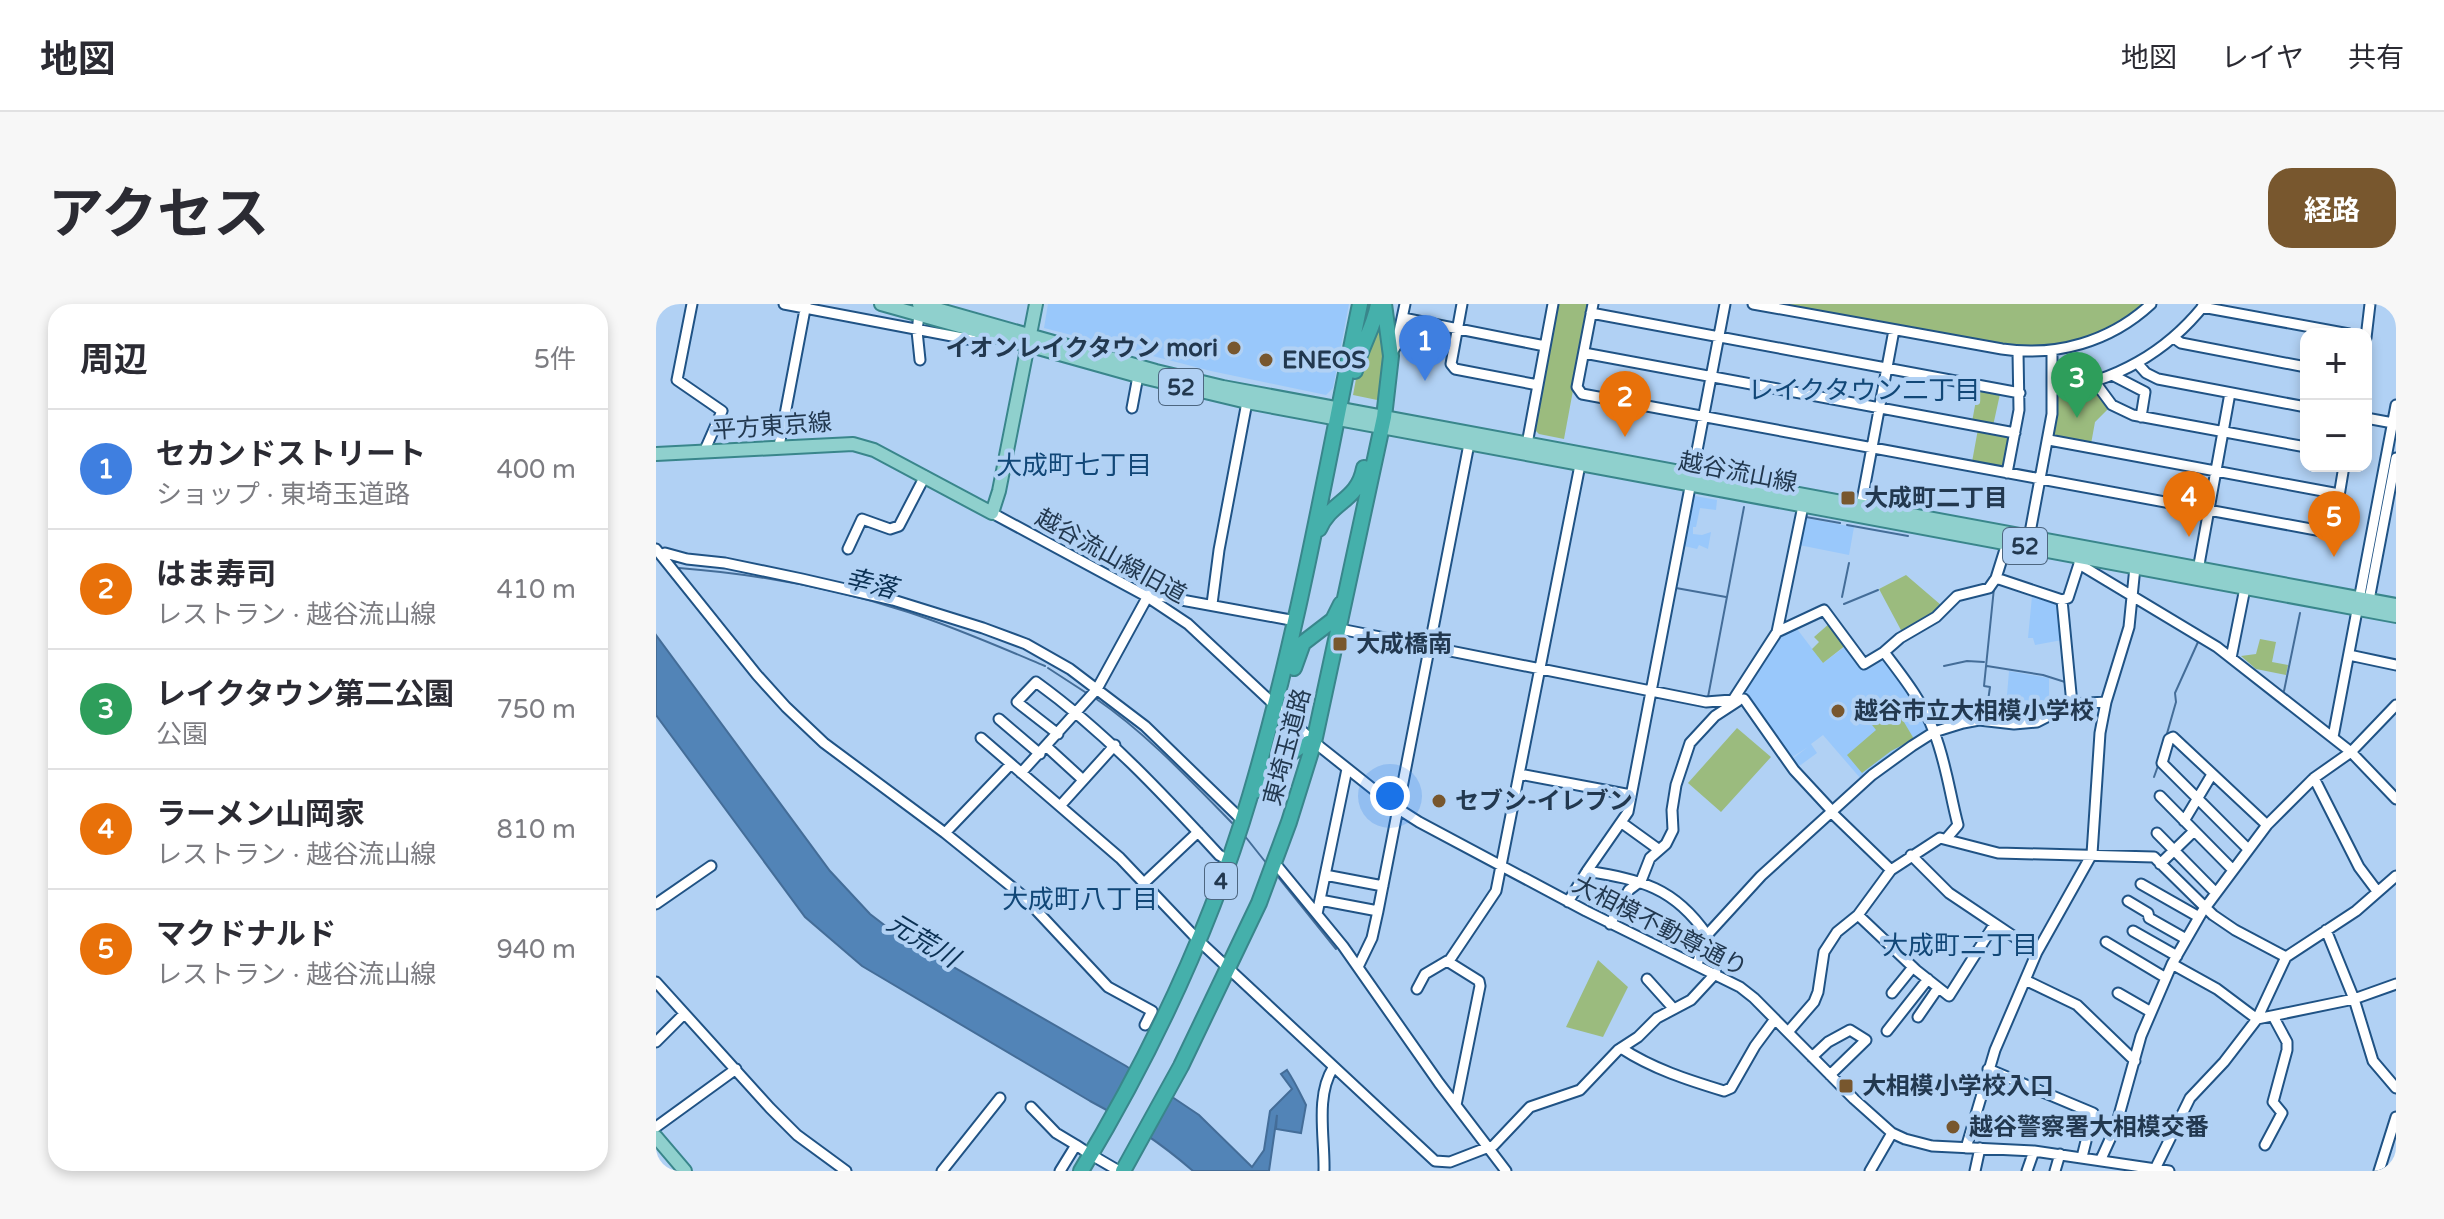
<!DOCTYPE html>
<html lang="ja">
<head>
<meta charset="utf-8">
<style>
	:root { --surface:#fff; --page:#f7f7f7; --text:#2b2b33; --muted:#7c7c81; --line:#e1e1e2; --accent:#78572e }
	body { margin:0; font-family:"Varela Round","Noto Sans JP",sans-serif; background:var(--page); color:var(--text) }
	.controls { position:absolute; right:24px; top:24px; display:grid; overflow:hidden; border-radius:16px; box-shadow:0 4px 12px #0003 }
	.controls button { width:72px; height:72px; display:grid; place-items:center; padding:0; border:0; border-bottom:2px solid var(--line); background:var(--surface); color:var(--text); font:40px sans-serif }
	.you { position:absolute; left:734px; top:492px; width:28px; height:28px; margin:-20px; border:6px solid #fff; border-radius:50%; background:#1a73e8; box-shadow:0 0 0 12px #1a73e833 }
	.badge { display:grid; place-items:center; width:52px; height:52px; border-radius:50%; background:var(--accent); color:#fff; font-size:26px; font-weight:700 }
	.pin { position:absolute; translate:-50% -66px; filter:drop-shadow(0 2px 4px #0008) }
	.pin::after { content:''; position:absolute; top:42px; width:28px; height:24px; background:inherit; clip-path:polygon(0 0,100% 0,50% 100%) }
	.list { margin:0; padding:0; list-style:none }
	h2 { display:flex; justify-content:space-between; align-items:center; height:104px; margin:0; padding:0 32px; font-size:34px }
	h2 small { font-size:26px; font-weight:400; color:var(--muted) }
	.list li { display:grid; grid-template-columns:52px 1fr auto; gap:24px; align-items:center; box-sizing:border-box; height:120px; padding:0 32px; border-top:2px solid var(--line) }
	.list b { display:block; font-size:30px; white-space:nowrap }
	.list p { margin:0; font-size:26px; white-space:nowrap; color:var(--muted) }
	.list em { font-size:26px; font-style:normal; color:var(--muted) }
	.map { position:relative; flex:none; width:1740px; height:867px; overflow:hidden; border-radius:24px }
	header { display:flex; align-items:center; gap:48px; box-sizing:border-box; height:112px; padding:0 40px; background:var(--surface); border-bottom:2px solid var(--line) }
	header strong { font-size:38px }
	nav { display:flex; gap:44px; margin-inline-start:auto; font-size:28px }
	.intro { display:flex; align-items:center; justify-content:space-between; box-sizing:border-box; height:192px; padding:0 48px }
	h1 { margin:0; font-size:56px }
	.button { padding:20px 36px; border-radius:24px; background:var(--accent); color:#fff; font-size:28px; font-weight:700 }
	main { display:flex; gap:48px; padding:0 48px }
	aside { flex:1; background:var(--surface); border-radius:24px; box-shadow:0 4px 12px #0003 }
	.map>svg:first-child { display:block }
</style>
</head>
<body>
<header>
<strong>地図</strong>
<nav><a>地図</a><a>レイヤ</a><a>共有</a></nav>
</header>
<div class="intro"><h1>アクセス</h1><a class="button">経路</a></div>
<main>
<aside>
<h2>周辺<small>5件</small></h2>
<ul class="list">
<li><span class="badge" style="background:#3f7fe0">1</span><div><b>セカンドストリート</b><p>ショップ · 東埼玉道路</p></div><em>400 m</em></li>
<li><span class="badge" style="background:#e8710a">2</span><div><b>はま寿司</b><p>レストラン · 越谷流山線</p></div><em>410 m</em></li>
<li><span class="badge" style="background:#2e9e5b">3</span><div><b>レイクタウン第二公園</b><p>公園</p></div><em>750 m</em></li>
<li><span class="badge" style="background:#e8710a">4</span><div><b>ラーメン山岡家</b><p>レストラン · 越谷流山線</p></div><em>810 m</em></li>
<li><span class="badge" style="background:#e8710a">5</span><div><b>マクドナルド</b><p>レストラン · 越谷流山線</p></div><em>940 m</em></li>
</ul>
</aside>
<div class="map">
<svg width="1740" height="867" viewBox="0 0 1740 867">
	<rect width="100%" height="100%" fill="#b1d1f4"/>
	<path fill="#99c8fb" d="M392,0h301l-16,84 -7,7 -115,-24 -167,-43z
		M1039,192l22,4 -1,10 -16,-2 -4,19h-3v7l9,1 9,-3 -3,17 -9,-4 -2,4 -13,-3z
		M1149,214l49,9 -5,28 -50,-10z
		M1376,292l28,9 -1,27 3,8 -27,5 -2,-7h-5z
		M1138,321l29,38 24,-18 20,25 15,-9 5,1 22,30 20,37 -1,5 -33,19 -34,26 -38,-44 -12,9 6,9 -19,14 -6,-8 16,-12 -17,11 -48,-68 39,-59z
		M1353,367l40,7v32l-15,9h-29z"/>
	<path fill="#9bbb7e" d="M902,0h31l-25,135 -25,-5 -5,-5z
		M1118,0h373l-29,21 -50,19 -52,4z
		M725,3l5,47 -4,47 -29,-6 5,-27z
		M1436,82l17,22 -14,14 -4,22 -37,-7 -2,-2 6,-42z
		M1322,85l22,5 -7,32 -21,-4z
		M1322,125l30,6 3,4 -5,25 -5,4 -29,-6z
		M1250,271l35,30 -22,18 -17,9 -23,-43z
		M1174,319l16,22 -23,18 -11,-14 7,-7 -5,-5z
		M1604,335l16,3 -4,20 16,3 -2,10 -30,-6 -15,-13 15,-2z
		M1211,402l31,6 16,27 -23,12 -29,22 -15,-18 29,-25 -15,-19z
		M1081,424l34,29 -50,55 -33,-29z
		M942,656l30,27 -25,50 -37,-10z"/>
	<path fill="#5284b7" stroke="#446d98" stroke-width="2" d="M0,331l174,236 40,43 26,20 230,132 73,49 53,52 12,-17 6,-39 22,-22 -11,-15 6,-4c8,12 13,23 19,35l-5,28 -25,-4 1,-14 -8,56h-76c-32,-28 -65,-50 -103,-70l-228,-135 -57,-49 -149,-202z"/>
	<path fill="#b1d1f4" d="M477,762l42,28 -26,46 -43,-26z"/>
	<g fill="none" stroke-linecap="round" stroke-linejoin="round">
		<path stroke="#446d98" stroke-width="2" d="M1150,213l34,6
			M1191,221l61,11
			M23,264c77,6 155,20 229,44 46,15 92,35 137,54
			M1020,284l50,9
			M1186,293l7,-34
			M1188,300l34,-14
			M1288,362l23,-5 17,1
			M1331,362l56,9 22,7
			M392,364l40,26
			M1628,387l16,-78
			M1052,393l36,-190
			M439,394c51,35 94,81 137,125
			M1330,411l4,-28 -6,-1 10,-98
			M1510,433l10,-35 -1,-9 23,-51
			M1498,473l5,-14
			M588,531l23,29
			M623,574l57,71"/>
		<defs>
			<path id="minor" d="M36,0l-15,76 45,31 -18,41
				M128,0l189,36
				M806,0l-11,60 4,5 83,16
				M937,0l-16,83 5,7 745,138 7,-6 10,-60
				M1097,0l249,45c54,8 108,-7 149,-45
				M1546,3l147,27
				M935,9l429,80
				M263,11l-2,16 3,29
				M747,14l142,28
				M1518,34l7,5 125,24
				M1710,34l4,-34
				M928,49l431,80
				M735,50l5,-8 9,-42
				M1482,60l8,9 12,6 148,28
				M1456,71l33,17 -4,25
				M1439,78l17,23 21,10 173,32
				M1398,86c61,-8 113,-38 151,-86
				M476,104l6,-32
				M1710,114l27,5
				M1393,136l290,54
				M871,140l26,-140
				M123,142l27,-142
				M1351,169l12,-63 -1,-58
				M1205,202l33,-176
				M336,209l154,83 42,28 126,118 83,66 22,14 167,89 154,76 14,11 100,101 38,34 13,6 27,7 102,5 135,20
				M1373,234l23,-124v-62
				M0,245l101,126 29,32 38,36 121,90 78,63 85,91 44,24 -7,14
				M192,245l14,-30 28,10 9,-3 26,-50
				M6,251l3,-2 22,6 38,4 77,16 91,21 90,28 43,16 44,25 75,57 97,94
				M1423,253v7l138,83 134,105 45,47
				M1542,266l32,-177
				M1340,274l66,22 6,-2 11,-34
				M1406,296l10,104
				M1711,298l2,-2 27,-142
				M556,300l7,-54 28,-148
				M684,325l366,73 38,-3 50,71 39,42
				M1121,328l26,-126
				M1228,348l16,-14 36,-21 21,-21 32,-8 7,-10 11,-35
				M1693,351l47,10
				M1575,354l14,-70
				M1077,396l44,-68 47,-22 40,54 20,-12c19,25 39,50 50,80 12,30 16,63 24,93l-12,14
				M343,415l41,35
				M402,430l-41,-32 19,-20c69,50 125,110 183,173l9,5
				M1677,433l63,-332
				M325,434l139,120 78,82 237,221 15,1 44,-17 36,-38 50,-17 38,-40 20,-13 19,-19 34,-18 25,-27
				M390,442l36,33
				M365,469l76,-84 52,-95 147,27
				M863,470l112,21
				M1658,474l45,89 18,24
				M1504,492l73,74
				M404,502l55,-61
				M1176,509l59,57
				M1528,517l27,-45
				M966,519l36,26
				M289,529l66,-69
				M1501,529l59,60
				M1592,545l-86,-86 7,-24 4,-2 94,88
				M1255,551l38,38 88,59
				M1504,560l34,-33
				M618,562l5,2 64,78 96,137 67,88
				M931,567c54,9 87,16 120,64
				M669,571l58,11
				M488,579l54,-51
				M1485,580l58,33
				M664,596l58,11
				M1472,597l20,12 1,5 37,21
				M912,598l19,-31 41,-59 97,-508
				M0,600l55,-38
				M661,610l30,-145
				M1202,611l58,55 33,26 45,-71
				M954,620l19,-34 12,-9 9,-23 16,-14 7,-14 -1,-20 4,-25 14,-42 25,-27 23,-15
				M1670,626l28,69 19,62 23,27
				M1477,627l44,25
				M1450,638l60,36
				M793,657l47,-70 84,-426
				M1041,660l10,-29 54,-59 111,-101 40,-29 22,-14 29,-9 16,-3 35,4 23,-2 35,-18 34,-2
				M1516,660l45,25 40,30 97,-20 42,-15
				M702,663l14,-29 6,-27 91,-467
				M991,675l26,29
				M1369,676l52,25 58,56
				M0,678l114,126 27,27 49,36
				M761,685l8,-15 22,-13 32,20 1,5 -24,119
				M1236,689l21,-26
				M1462,689l33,19
				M1262,713l20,-29
				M1231,727l41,-52
				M1132,728l26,-30 4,-10 6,-40 13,-20 21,-17 33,-45 49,-32 58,15 156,4 59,58 22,15 51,27
				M0,738l28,-28
				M965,744c32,21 67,32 103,43l7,-3 24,-42 20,-27
				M1156,753l16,-15 22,-12 16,10 -36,35
				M1332,765l105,44 -11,44
				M375,803l25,26 20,12
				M0,823l80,-58
				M1609,841l17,-32 -9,-11 14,-52v-8l-14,-26
				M1310,844l29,-98 42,-98 55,-98 8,-121 6,-31 23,-75 6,-60
				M439,853l24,14
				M1445,855l15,-33 25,-90 31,-72 30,-52 65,-87 47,-47 37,-26 45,-47
				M1499,865l35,-71 34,-36 33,-43 29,-62 70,-46 40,-35
				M286,867l58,-73
				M404,867l16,-26 9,6
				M668,867c1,-32 -9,-75 9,-103
				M1214,867l22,-38
				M1319,867l5,-23
				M1371,867l7,-20
				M1399,867l5,-17
				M1723,867l17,-54"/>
			<path id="major" d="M225,0l257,72 109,26 1149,214
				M263,0l237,67 67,16 1173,218
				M0,150l197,-10 21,6 118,63 7,-22 37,-187
				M0,833l29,34"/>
			<path id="highway" d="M699,67c5,-24 19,-43 23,-67
				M663,225c12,-28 39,-28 45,-61
				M638,364l9,-25 30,-23 8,-16
				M599,487c9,-14 42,-49 59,-49
				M425,867c71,-118 130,-243 169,-375 48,-162 76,-327 110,-492
				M467,867l58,-105 78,-163 30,-81 25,-80 70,-325 7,-61 -7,-52"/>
		</defs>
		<use href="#minor" stroke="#205385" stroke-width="13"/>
		<use href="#major" stroke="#39868b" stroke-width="16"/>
		<use href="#highway" stroke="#39868b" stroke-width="18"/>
		<use href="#minor" stroke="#fff" stroke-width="9"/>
		<use href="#major" stroke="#8fd0cd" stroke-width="12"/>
		<use href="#highway" stroke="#45b0ab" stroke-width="14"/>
	</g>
	<g fill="#78572e" stroke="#b1d1f4" stroke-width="3">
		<circle cx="578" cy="44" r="8"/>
		<circle cx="610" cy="56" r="8"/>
		<rect x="1184" y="186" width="16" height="16" rx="4"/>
		<rect x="676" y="332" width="16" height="16" rx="4"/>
		<circle cx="1182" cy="407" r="8"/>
		<circle cx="783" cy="497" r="8"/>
		<rect x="1182" y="774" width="16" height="16" rx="4"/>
		<circle cx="1297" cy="823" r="8"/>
	</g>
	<g text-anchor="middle" stroke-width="8" stroke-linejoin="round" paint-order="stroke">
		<g fill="#b1d1f4" stroke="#4d6680" stroke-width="2">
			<rect x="503" y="65" width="44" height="36" rx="6"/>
			<rect x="1347" y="224" width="44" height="36" rx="6"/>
			<rect x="549" y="559" width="32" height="36" rx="6"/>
		</g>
		<g font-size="22" font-weight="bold" fill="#22384f">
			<text x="525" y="91">52</text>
			<text x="1369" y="250">52</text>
			<text x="565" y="585">4</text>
		</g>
		<g font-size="24" font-weight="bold" fill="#22384f" stroke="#b1d1f4" text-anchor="start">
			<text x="562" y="52" text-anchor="end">イオンレイクタウン mori</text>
			<text x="626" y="64">ENEOS</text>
			<text x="1208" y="202">大成町二丁目</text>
			<text x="700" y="348">大成橋南</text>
			<text x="1198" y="415">越谷市立大相模小学校</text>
			<text x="799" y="505">セブン-イレブン</text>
			<text x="1206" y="790">大相模小学校入口</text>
			<text x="1313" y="831">越谷警察署大相模交番</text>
		</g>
		<g font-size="24" fill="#22384f" stroke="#b1d1f4">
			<text transform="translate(116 122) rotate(-4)" y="8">平方東京線</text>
			<text transform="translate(1082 168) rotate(11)" y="8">越谷流山線</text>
			<text transform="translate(455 252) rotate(29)" y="8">越谷流山線旧道</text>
			<text transform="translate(631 443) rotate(-75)" y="8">東埼玉道路</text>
			<text transform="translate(1004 622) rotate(27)" y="8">大相模不動尊通り</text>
		</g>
		<g font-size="26" fill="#114777" stroke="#b1d1f4">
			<text x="1208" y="95">レイクタウン二丁目</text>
			<text x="418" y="170">大成町七丁目</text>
			<text x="424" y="604">大成町八丁目</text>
			<text x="1304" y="650">大成町二丁目</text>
		</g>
		<g font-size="26" font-style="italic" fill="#0b3154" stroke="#b1d1f4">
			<text transform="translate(215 279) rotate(14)" y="9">幸落</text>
			<text transform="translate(267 636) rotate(31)" y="9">元荒川</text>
		</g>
	</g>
</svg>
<div class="controls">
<button>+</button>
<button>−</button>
</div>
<div class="you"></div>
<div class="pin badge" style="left:769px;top:77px;background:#3f7fe0">1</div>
<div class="pin badge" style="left:969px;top:133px;background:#e8710a">2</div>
<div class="pin badge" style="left:1421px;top:114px;background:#2e9e5b">3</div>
<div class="pin badge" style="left:1533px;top:233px;background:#e8710a">4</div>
<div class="pin badge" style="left:1678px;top:253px;background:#e8710a">5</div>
</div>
</main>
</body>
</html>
